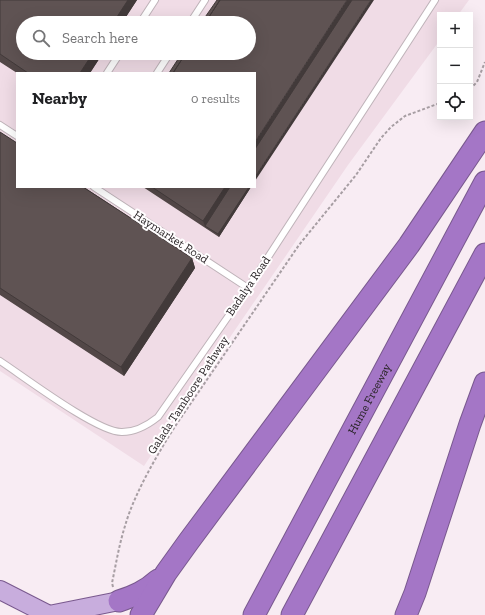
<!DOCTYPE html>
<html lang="en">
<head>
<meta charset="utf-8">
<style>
	:root { --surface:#fff; --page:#f6f6f6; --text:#202124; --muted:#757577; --line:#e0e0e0 }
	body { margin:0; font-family:"Zilla Slab",serif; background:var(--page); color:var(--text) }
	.controls { position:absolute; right:12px; top:12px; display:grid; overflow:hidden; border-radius:0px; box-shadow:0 4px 16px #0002 }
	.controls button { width:36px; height:36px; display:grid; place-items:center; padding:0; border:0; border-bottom:1px solid var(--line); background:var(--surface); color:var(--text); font:20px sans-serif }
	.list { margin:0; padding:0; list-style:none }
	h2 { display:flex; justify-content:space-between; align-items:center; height:52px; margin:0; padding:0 16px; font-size:17px }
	h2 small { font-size:13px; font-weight:400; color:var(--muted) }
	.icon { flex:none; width:22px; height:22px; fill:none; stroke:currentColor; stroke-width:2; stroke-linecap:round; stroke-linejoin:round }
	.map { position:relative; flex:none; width:485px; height:615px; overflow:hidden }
	.search { position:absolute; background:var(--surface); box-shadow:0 4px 16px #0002; left:16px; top:16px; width:240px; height:44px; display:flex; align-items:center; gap:10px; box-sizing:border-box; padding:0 14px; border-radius:22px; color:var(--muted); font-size:15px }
	.panel { position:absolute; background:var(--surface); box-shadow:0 4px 16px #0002; left:16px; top:72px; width:240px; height:116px; border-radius:0px }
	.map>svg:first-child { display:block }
</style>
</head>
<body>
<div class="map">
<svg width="485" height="615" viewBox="0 0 485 615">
	<rect width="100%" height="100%" fill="#f8ecf3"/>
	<path fill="#f0dce6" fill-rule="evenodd" d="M0,0h469l-11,15h-18v25l-92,125 -152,222 -52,79 -144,-95zM23,23h226v30h-226zM17,73h238v114h-238z"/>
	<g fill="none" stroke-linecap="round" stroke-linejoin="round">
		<defs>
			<path id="lane" d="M140,23l15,-23
				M190,23l15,-23
				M107,73l13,-20
				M157,73l13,-20
				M0,125l17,11
				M94,187l154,101
				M0,361c23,15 98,72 122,71 14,0 26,-7 36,-15l90,-129 187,-288"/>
			<path id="primary" d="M0,590l49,25
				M49,615l70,-14"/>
			<g id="highway">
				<path d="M119,601c15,-5 27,-10 39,-21"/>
				<path d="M141,615l25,-42 23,-32 220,-296 76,-113"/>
				<path id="s1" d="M254,615l231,-433"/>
				<path d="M292,615l193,-361"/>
				<path d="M406,615l9,-22 55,-169 15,-41"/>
			</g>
		</defs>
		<use href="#lane" stroke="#bfb3b9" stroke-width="8"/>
		<use href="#primary" stroke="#79598e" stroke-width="20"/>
		<use href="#highway" stroke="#79598e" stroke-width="23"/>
		<path stroke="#a79ea3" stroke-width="2" stroke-dasharray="3 2" stroke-linecap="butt" d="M470,89l7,-7 8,-20
			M113,587l-1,-4c4,-19 7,-38 13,-57 9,-32 33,-73 51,-101l123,-180 57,-70 25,-37 10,-11 14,-11 35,-13"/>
		<use href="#lane" stroke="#fff" stroke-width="6"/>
		<use href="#primary" stroke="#c8addd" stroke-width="18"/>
		<use href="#highway" stroke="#a476c6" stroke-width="21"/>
	</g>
	<path fill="#524747" d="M0,0h137l-15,23h-99l80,30 -13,20h-73l-17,-11z
		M0,132l192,126 3,10 -71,108 -124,-81z
		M143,187h108l-32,50z"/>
	<path fill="#423a3a" d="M128,0h9l-15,23h-9z
		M347,0h8l-100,153v-11z
		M371,0h3l-119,181v-4z
		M93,53h10l-13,20h-10z
		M225,187h8l-28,39 -2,-5z
		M249,187h2l-32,50 -1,-3z
		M192,258l3,10 -71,108 -3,-9z"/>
	<path fill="#5f5353" stroke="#423a3a" d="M0,0h128l-15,23h-90v30h70l-13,20h-52l-28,-19z
		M217,0h3l-15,23h-4z
		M220,0h127l-92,142v-69h-82l13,-20h63v-30h-44z
		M352,0h19l-116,177v-28z
		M182,53h4l-13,20h-4z
		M0,132l17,11v44h66l109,71 -71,109 -121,-79z
		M152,187h73l-22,34z
		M230,187h19l-31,47 -13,-8z"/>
	<g text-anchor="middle" stroke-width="4" stroke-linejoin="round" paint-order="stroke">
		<g font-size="12" fill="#292426" stroke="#fffdfe">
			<text transform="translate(171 237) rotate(33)" y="4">Haymarket Road</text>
			<text transform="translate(248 286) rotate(-56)" y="4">Badalya Road</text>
			<text transform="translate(188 395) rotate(-57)" y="4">Galada Tamboore Pathway</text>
			<text dy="4" stroke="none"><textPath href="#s1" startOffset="245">Hume Freeway</textPath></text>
		</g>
	</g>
</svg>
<div class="controls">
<button>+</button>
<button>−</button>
<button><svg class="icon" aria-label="locate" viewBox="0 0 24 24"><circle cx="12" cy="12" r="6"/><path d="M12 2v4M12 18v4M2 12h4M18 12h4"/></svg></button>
</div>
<div class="search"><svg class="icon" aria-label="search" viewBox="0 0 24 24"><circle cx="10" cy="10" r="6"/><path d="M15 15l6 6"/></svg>Search here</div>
<section class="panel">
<h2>Nearby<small>0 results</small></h2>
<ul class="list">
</ul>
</section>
</div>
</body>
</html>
